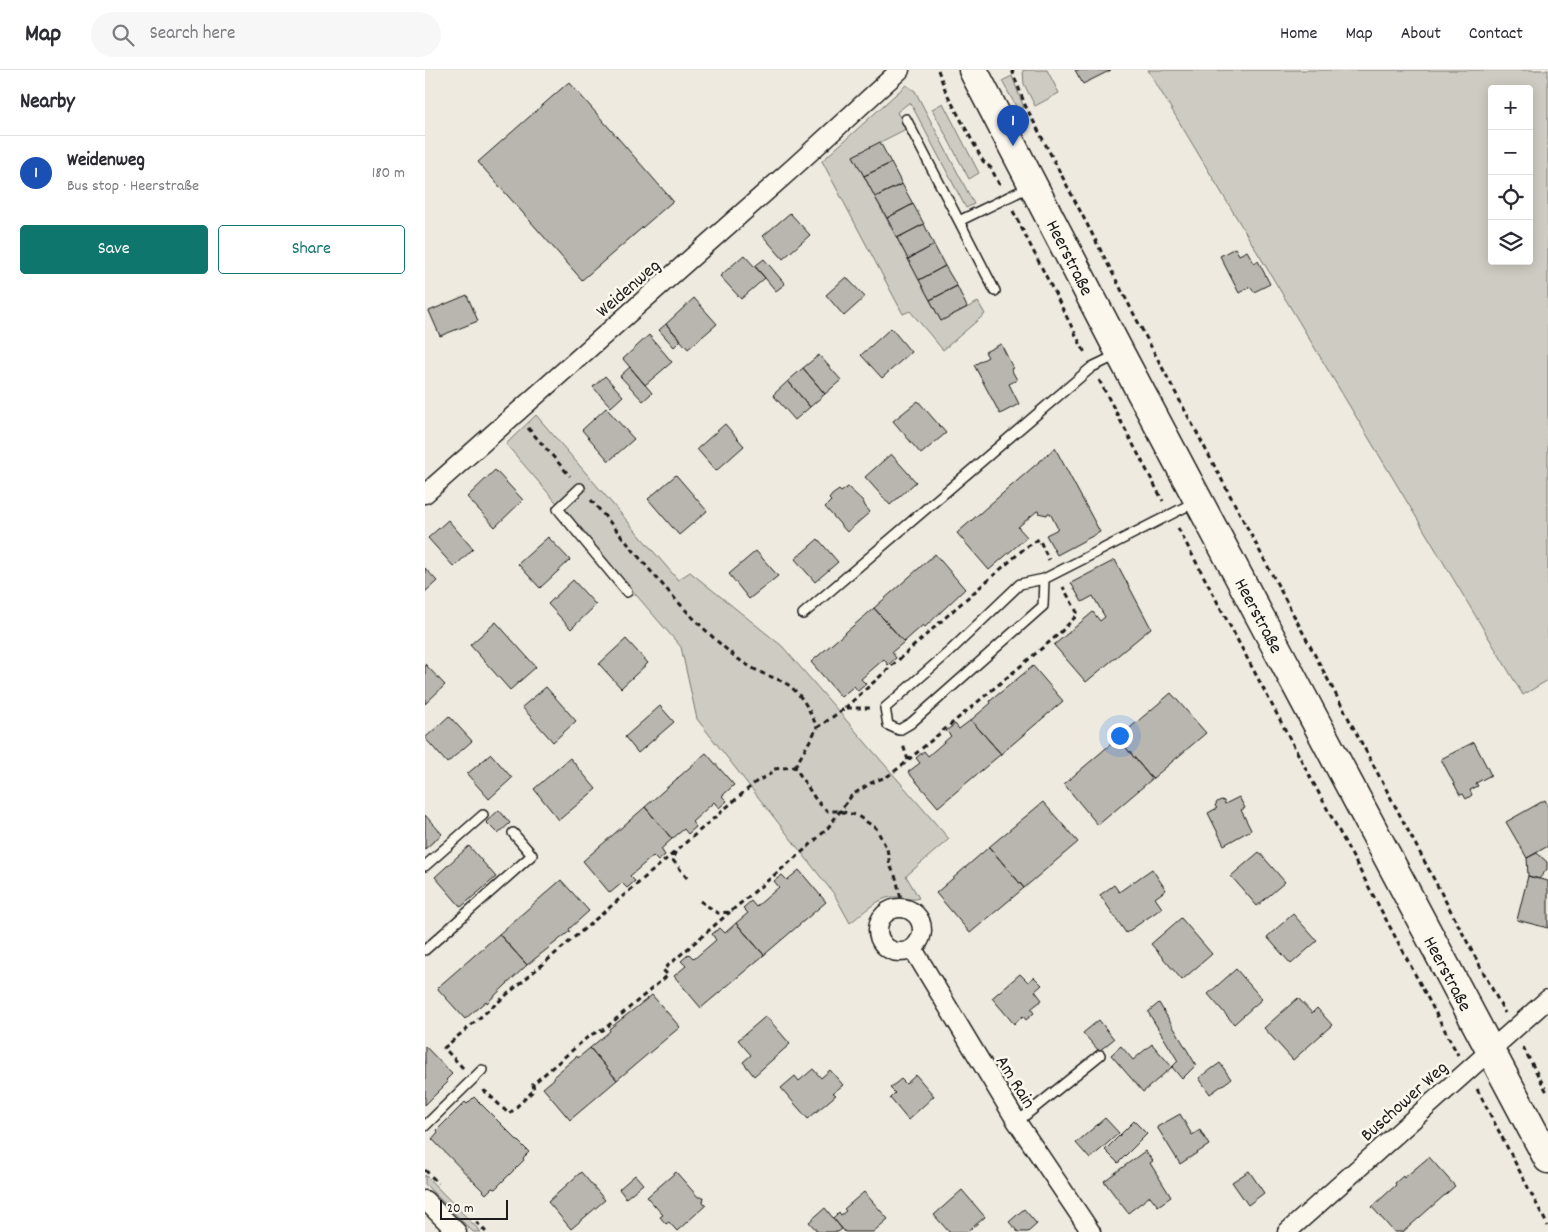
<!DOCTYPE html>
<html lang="en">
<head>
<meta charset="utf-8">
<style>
	:root { --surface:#fff; --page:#f7f7f7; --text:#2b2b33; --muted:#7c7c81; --line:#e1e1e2; --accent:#0f766e }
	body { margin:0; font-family:Dekko,sans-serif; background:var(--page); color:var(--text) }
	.controls { position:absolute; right:15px; top:15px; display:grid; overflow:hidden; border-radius:5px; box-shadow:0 2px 12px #0003 }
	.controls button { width:45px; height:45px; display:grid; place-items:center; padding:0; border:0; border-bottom:1px solid var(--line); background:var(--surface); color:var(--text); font:25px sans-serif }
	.scale { position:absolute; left:15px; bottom:12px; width:68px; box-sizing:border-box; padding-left:5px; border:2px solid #1c1c1c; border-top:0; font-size:14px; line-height:18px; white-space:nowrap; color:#1c1c1c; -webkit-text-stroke:4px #fbf7ec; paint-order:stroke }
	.you { position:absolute; left:694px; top:665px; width:18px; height:18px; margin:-12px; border:4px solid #fff; border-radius:50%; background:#1a73e8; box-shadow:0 0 0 8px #1a73e833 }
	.badge { display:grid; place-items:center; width:32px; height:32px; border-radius:50%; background:var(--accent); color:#fff; font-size:16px; font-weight:700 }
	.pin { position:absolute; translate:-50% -41px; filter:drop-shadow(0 1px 2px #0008) }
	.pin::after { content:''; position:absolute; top:26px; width:18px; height:15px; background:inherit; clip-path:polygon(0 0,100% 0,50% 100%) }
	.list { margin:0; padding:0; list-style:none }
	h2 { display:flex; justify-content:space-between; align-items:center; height:65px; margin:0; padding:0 20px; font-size:21px }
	h2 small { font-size:16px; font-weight:400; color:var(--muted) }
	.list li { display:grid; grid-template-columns:32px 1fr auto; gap:15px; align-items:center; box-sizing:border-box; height:75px; padding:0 20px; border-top:1px solid var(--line) }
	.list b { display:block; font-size:19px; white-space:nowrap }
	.list p { margin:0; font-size:16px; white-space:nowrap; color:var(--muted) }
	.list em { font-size:16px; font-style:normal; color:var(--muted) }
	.actions { display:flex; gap:10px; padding:15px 20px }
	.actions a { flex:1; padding:11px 0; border:1px solid var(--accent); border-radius:5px; text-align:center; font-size:18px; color:var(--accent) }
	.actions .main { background:var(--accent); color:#fff }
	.icon { flex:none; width:28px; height:28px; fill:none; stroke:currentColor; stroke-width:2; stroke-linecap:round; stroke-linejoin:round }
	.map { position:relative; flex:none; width:1123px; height:1162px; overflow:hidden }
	header { display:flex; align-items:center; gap:30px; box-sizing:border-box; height:70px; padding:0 25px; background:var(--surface); border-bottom:1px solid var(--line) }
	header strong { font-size:24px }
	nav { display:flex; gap:28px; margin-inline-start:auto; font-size:18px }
	.search { width:350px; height:45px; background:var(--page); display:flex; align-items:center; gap:12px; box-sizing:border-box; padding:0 18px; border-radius:28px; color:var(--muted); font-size:19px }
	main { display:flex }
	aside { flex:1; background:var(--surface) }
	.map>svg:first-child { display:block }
</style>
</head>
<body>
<header>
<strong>Map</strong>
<div class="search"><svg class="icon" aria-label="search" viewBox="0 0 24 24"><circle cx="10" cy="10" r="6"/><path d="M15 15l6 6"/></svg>Search here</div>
<nav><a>Home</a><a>Map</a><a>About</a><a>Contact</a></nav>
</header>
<main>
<aside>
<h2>Nearby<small></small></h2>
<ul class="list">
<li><span class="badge" style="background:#1a4fb4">1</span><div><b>Weidenweg</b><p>Bus stop · Heerstraße</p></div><em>180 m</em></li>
</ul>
<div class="actions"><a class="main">Save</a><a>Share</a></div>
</aside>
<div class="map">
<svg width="1123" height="1162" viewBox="0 0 1123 1162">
	<rect width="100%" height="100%" fill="#eeeadf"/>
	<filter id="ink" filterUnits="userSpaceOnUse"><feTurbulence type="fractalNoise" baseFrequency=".02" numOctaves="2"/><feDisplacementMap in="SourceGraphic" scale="10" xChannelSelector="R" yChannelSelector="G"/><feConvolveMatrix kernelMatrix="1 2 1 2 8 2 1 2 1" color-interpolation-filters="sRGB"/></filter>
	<g filter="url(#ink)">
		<path fill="#ceccc2" stroke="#75746f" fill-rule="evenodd" d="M598,0h24l12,23 -24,13 -11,-22z
			M723,0h400v610l-25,15zM1067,19h37v172h-37z
			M587,6l12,32h-7l-15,-27z
			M481,15l9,6 59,113 -8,4 -56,-106 -13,10 9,17 -53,27 88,165 37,-19 7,12 -42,36 -33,-39 -7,3 -81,-153z
			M518,33l36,70 -10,6 -37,-70z
			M111,345l142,165 12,-8 92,74 167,193 -43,37 13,22c-9,3 -15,-1 -24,-1 -16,-1 -33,17 -45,26l-16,-29 -137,-175 -16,-72 -175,-203z
			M0,1105l56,57h-8l-48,-48z"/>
		<path fill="#b9b6af" stroke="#1c1c1c" d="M650,0h36l-28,14z
			M144,12l104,119 -91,79 -104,-118z
			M455,72l11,21 -27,13 -11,-20z
			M466,93l11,21 -27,13 -11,-21z
			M477,114l11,20 -26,14 -12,-21z
			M488,134l11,20 -27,14 -10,-20z
			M365,143l20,22 -27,24 -20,-23z
			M499,154l10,21 -26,14 -11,-21z
			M509,175l11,21 -26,14 -11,-21z
			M810,178l4,7 8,-4 7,12 4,-2 12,23 -16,8 -4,-5 -11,6 -19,-37z
			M319,185l21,23 -24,21 -21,-23z
			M339,189l21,25 -9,7 -21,-25z
			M520,196l12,20 -27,14 -11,-20z
			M421,207l19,20 -21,19 -18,-21z
			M532,216l10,21 -26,14 -11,-21z
			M42,225l11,26 -38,15 -11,-25z
			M269,228l23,26 -29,25 -22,-25z
			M241,254l15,16 -7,7 -15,-17z
			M466,258l20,24 -29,26 -21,-23z
			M224,265l23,27 -27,23 -22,-26z
			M576,274l12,24 -2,1 6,11 -8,4 10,20 -19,10 -26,-49 14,-8 -3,-5z
			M394,285l22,25 -16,14 -22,-26z
			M205,297l22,26 -9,8 -23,-25z
			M378,298l22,26 -15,13 -22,-26z
			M180,306l18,20 -12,11 -18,-20z
			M363,311l22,26 -15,13 -22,-25z
			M493,331l28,32 -25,21 -28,-33z
			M181,338l28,31 -25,22 -27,-31z
			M300,354l19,22 -28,25 -19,-22z
			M630,378l45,84 -43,23 -11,-20 12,-6 -8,-16h-2l-1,2 -9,-2 1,-2h-2l-19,16 9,10 -38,33 -32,-37z
			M466,384l25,28 -26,23 -25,-28z
			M70,400l28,30 -28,27 -28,-30z
			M251,405l31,36 -28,24 -31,-36z
			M423,417l15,14 2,5 5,6 -23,20 -22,-25 6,-6 -2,-2 3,-4 7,-5 2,2z
			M23,450l25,29 -19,18 -26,-29z
			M123,467l22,23 -30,28 -22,-24z
			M393,469l20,23 -23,20 -20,-23z
			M331,481l22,25 -29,23 -20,-25z
			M510,484l30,35 -40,38 -2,-2 -19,17 -30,-34z
			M690,490l36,68 -65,54 -32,-37 39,-33 7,9 5,-4 -12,-21 -11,6 -11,-19z
			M0,498l12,13 -12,11z
			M148,510l23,25 -25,24 -23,-25z
			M449,538l30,34 -12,10 4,6 -8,7 -4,-6 -23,20 5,5 -8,7 -4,-5 -13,11 -30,-35z
			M71,552l40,45 -26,23 -40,-45z
			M201,569l22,24 -27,25 -22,-24z
			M0,594l20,21 -20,19z
			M608,596l30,35 -62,53 -30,-34 20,-17 -1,-2z
			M121,617l30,34 -23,21 -31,-35z
			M746,623l35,40 -54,46 -34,-41z
			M235,636l14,16 -36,31 -13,-16z
			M24,646l23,25 -25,22 -22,-25z
			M546,650l30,34 -63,53 -30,-35 12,-9 -4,-5 8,-7 4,5 23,-20 -5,-5 9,-7 4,5z
			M693,668l34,41 -54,46 -34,-41z
			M1049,672l17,33 -15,8 2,3 -8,4 2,5 -6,4 -3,-5 -3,1 -19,-36z
			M281,683l28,32 -12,11 5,5 -8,7 -5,-6 -22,20 4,5 -8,7 -4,-5 -12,10 -27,-32z
			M66,684l21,24 -23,21 -22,-25z
			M145,688l26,31 -37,31 -25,-31z
			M814,727l6,11 -4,2 10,20 -27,15 -16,-32 9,-5 -2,-2 2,-4 4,-2 3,1 1,3z
			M1120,730l3,6v40l-21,12 -21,-36z
			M618,732l35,40 -54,46 -35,-41z
			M220,737l27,32 -11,10 4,6 -7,6 -5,-5 -23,20 5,5 -8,7 -5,-5 -12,10 -27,-32z
			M74,740l11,13 -12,11 -12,-12z
			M0,745l17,19 -17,15z
			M44,776l27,31 -35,30 -26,-30z
			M564,777l35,41 -54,45 -34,-40z
			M834,782l26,30 -28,24 -26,-30z
			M1112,783l10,9v7l-8,10 -11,-3 -1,-18z
			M727,799l14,21 -11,8 7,10 -36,25 -26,-38 14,-10 5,7z
			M374,800l27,32 -62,53 -28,-32 12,-10 -5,-5 8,-7 5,6 23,-20 -5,-6 8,-6 5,5z
			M1103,806l20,5v47l-31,-8z
			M136,810l28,31 -20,18 1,2 -43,34 -28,-31z
			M868,844l24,27 -26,23 -24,-27z
			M756,848l31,36 -30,26 -31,-36z
			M311,853l28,32 -63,53 -27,-32 12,-10 -5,-5 8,-7 5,5 22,-19 -4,-6 8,-6 5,5z
			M74,864l28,31 -40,38 -1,-2 -21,18 -28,-31z
			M811,899l26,30 -28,25 -26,-30z
			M595,904l8,8 6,-5 8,8 -7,6 7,9 -11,9 3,4 -8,7 -3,-4 -9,8 -22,-26z
			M227,925l28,32 -63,53 -27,-32 20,-17 -1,-2z
			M873,928l14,15 5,-5 15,17 -39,35 -29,-32z
			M734,933l37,62 -14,14 -10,-12 6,-6 -30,-49z
			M341,946l24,28 -36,32 -11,-14 8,-7 -13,-15z
			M674,950l15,19 -15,12 -16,-18z
			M727,974l20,23 -29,25 -32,-37 10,-9 12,14z
			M0,976l27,28 -6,6 2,2 -23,23z
			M165,978l27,32 -47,40 -27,-32 12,-10 -2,-1 24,-21 1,2z
			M795,993l11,16 -21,15 -11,-16z
			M388,999l8,9 9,-8 13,15 -10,8 3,2 -28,24 -27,-31 14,-12 4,5z
			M491,1005l18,21 -26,24 -18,-22 5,-5 -5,-5 11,-9 5,5z
			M49,1027l55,55 -6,6 1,2 -29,29 -3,-1 -6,6 -54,-55 6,-7 -1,-2 28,-28 2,2z
			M755,1044l12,21 8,-5 9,15 -29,19 -23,-37z
			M680,1048l14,15 -29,26 -14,-16z
			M709,1051l13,13 -29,29 -13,-13z
			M720,1081l8,10 -3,2 21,34 -13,9 -8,-10 -22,17 -24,-32z
			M1004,1087l26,29 -52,46h-9l-22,-25 24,-22 -1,-2 8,-7 1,2z
			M824,1101l15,22 -16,12 -16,-23z
			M156,1102l24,28 -34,29 -23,-27z
			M251,1102l22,25h6l-1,5 3,3 -29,26 -8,-9 -3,2 -6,-7 3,-2 -16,-18z
			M210,1105l8,9 -17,14 -7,-9z
			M537,1120l23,27 -18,15h-18l-15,-17z
			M439,1122l24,27 -15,13h-28l-12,-14 6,-6 2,3 5,-4 -2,-2z
			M400,1138l17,21 -4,3h-20l-9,-10z
			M599,1139l13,15 -9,8h-10l-9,-10z"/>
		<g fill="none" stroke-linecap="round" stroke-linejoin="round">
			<defs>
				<path id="service" d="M481,49l53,102
					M570,221l-36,-70 72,-35
					M155,418l-22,21 69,83
					M619,509l-1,27 -132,117 -12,7 -11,-5 -3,-17 65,-57 70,-67 24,-5 153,-78
					M378,544l289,-247 25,-12
					M0,796l58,-51
					M0,880l107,-95 -19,-22
					M592,1052l83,-67
					M0,1056l57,-56"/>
				<path id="minor" d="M0,424l369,-327 106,-97
					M453 860a22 22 0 1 1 44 0a22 22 0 1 1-44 0Z
					M488,879l104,173 74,110
					M0,1130l32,32
					M862,1162l261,-233"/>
				<path id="primary" d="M548,0l147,283 428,806"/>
			</defs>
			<use href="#service" stroke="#1c1c1c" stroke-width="12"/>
			<use href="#minor" stroke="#1c1c1c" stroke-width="21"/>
			<use href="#primary" stroke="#1c1c1c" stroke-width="31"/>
			<path stroke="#1c1c1c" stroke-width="3" stroke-dasharray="5 4" stroke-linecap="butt" d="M513,0l8,22 37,69 8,7 9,18
				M587,0l13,35 113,217 367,691
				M588,141l73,144
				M674,310l64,121
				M103,358l42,48
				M166,430c45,52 87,109 141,154 8,7 21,15 32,20 9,4 19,6 27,13 12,10 21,27 26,41
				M753,458l280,527
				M420,638l112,-101 68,-59 14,-9 10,21
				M483,690l151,-126 19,-20 -15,-27
				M370,697l22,-39 28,-20h25
				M262,808l-15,-19 4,-8 81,-70 12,-6 4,-6 22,-2 21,33 11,11h12l17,4 20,13 11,21 3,16 6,13 7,29
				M275,831l18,12 12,-1 78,-65 19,-18 25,-34 19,-12 17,-7 15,-11 5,-5 -5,-15
				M1098,977l25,47
				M38,998l-19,-20 232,-197
				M1052,1019l71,137
				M58,1022l2,-1 24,23 25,-24 -1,-6 57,-49 13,-5 65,-55 -5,-5 67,-58
				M0,1100l13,13
				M51,1152l10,10"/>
			<use href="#service" stroke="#fbf7ec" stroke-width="9"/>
			<use href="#minor" stroke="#fbf7ec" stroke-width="18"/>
			<use href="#primary" stroke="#fbf7ec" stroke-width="28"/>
		</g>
	</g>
	<g text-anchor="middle" stroke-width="5" stroke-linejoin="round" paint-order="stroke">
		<g font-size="19" fill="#1c1c1c" stroke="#fbf7ec">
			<text transform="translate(646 187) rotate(63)" y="7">Heerstraße</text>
			<text transform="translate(202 217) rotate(-41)" y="7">Weidenweg</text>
			<text transform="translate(835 545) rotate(62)" y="7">Heerstraße</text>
			<text transform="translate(1024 903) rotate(62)" y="7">Heerstraße</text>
			<text transform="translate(592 1011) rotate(58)" y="7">Am Rain</text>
			<text transform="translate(978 1030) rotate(-42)" y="7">Buschower Weg</text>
		</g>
	</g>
</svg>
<div class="controls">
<button>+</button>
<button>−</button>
<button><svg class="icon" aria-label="locate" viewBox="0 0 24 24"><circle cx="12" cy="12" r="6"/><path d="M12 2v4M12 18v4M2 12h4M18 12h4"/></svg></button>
<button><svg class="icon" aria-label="layers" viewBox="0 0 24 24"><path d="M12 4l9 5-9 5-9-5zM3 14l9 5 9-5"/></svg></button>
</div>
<div class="scale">20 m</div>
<div class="you"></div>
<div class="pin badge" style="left:588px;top:76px;background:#1a4fb4">1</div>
</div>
</main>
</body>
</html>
